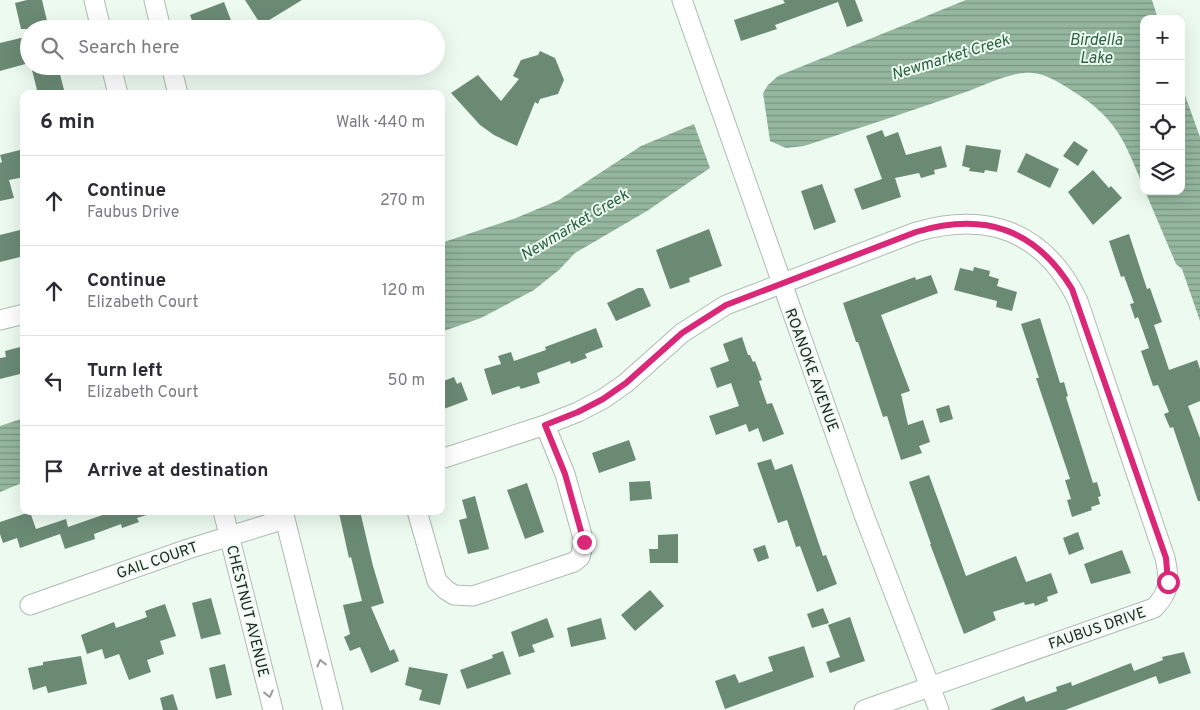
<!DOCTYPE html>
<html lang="en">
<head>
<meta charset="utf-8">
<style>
	:root { --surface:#fff; --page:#f2f2f3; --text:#2b2b33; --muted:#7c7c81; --line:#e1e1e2 }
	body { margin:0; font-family:Overpass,sans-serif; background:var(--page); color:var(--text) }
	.controls { position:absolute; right:15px; top:15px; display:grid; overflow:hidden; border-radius:10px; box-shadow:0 5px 20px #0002 }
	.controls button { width:45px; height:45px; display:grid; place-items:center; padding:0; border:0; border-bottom:1px solid var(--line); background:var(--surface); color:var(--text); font:25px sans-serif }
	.stop { position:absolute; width:15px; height:15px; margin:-11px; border:4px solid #db2777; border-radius:50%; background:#fff }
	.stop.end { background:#db2777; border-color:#fff; box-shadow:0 1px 5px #0008 }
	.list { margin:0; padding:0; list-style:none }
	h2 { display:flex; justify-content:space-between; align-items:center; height:65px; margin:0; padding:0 20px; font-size:21px }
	h2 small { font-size:16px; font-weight:400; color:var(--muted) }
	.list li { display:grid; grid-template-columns:32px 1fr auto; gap:15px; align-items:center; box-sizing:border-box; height:90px; padding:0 20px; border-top:1px solid var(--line) }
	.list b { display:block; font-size:19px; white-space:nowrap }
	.list p { margin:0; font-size:16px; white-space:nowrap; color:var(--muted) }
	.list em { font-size:16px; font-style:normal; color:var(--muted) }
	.icon { flex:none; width:28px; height:28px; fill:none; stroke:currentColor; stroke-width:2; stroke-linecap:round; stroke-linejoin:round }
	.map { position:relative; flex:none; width:1200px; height:710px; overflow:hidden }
	.search { position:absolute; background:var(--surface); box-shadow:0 5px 20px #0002; left:20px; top:20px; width:425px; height:55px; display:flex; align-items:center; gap:12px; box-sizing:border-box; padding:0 18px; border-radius:28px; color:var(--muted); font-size:19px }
	.panel { position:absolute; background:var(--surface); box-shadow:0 5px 20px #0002; left:20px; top:90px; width:425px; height:425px; border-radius:10px }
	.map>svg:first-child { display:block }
</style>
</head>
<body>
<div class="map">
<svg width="1200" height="710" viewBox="0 0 1200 710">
	<defs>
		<pattern id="water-rules" width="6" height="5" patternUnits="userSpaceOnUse" patternTransform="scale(1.25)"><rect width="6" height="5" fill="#95b79f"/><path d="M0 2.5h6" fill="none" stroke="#799581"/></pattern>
	</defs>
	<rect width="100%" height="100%" fill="#ecfaf0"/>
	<path fill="url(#water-rules)" d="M966,0h186l6,19h-14v169c-20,-48 -27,-70 -73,-98 -11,-7 -25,-16 -38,-17 -20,-3 -54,15 -73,21 -52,18 -104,35 -156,52l-18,2 -16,-7 -7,-48 5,-8 10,-9z
		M1181,84l19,53v184l-18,-52 -6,-5 -31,-73h36z
		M694,124l16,44 -63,43 -72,42 -16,17 -25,20 -53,28 -40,14v-89l75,-25 43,-18 82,-54z
		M24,418v64l-24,10v-66z"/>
	<path fill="#6a8a74" d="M27,0h15l7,29h-28l-6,-26z
		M245,0h57l-41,25z
		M783,0h72l8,21 -16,6 -9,-25 -63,23 2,4 -36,12 -7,-21 51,-17z
		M224,2l8,21 -17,6h-20l-5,-14z
		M29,36v27l-29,8v-28z
		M540,51l15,7 9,22 -6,14 -18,5 -2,5 -3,-2 -18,44 -23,-11 -14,-10 -29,-32 27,-18 23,26 18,-22 -6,-3 8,-16 17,-5z
		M31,66h27l7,28h-27z
		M882,130l3,7 13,-5 8,23 35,-9 6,21 -13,3 1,4 -14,4 -2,-5 -24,5 6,19 -39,13 -8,-21 28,-10 -16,-43z
		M1074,141l14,9 -10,16 -15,-10z
		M966,145l35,5 -4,22 -12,-2 -1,3 -15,-2 1,-3 -8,-2z
		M24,149v28l-15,3 5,18 -14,3v-38l2,-1 -2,-7z
		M1026,153l33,16 -9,19 -33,-16z
		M1093,170l16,18 2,-2 11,12 -29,27 -25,-33z
		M822,184l14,38 -22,8 -13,-39z
		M24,229v27l-24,6v-27z
		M709,229l13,37 -33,12 1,4 -20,7 -14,-39z
		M1129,234l18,55 3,-1 12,34 -8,3 15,45 28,-10 3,9v32l-12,5 12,32v63h-2l-25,-74 -3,1 -6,-14 5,-2 -11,-27 -5,1 -12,-35 8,-3 -11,-31 -3,2 -5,-15 4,-1 -10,-27 -3,1 -12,-36z
		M974,267l16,4 -1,5 10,3 -2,7 20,6 -5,19 -16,-4 1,-6 -43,-11 6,-22 13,3z
		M931,275l7,18 -57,22 29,76 -9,3 7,31 15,-5 7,22 -11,4 3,7 -21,7 -14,-44 -4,1 -25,-75h-2l-13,-39 72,-26 1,3z
		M638,288h5l8,18 -35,15 -9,-18z
		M1040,318l20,65 4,-1 4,14 -2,1 27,86 4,-1 4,14 -3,1 2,7 -9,3 1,3 -20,7 -5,-17 4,-1 -6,-19 5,-1 -34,-101h3l-18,-54z
		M596,328l7,19 -18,7 2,4 -16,6 -1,-3 -33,12 3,10 -19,6 -2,-3 -27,9 -8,-26 17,-5 -3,-8 13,-4 3,9 32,-11 -1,-3z
		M742,337l6,18h2l3,7 2,-1 7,19 -3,1 8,23 5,-1 12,31 -21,8 -5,-14 -9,4 -3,-8 -30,11 -7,-19 30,-10 -8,-23 -14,5 -7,-20 19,-7 -6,-17z
		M24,346v27l-24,6v-21l6,-1 -1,-6z
		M454,377l3,7 4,-2 7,18 -27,10v-28z
		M949,405l4,14 -13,4 -4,-14z
		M629,440l7,20 -37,13 -7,-20z
		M771,459l4,11 17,-6 31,92 3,-1 11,29 -20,8 -17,-46 -4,1 -9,-27 -9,3 -21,-60z
		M929,475l37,101 50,-20 10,26 25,-9 7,20 -11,4 1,4 -13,5 -1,-3 -9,2 -1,-3 -31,10 3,8 -32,14 -34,-90h1l-22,-62z
		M650,481l2,18 -22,2 -1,-19z
		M527,483l17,49 -19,7 -18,-49z
		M475,496l14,53 -21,5 -9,-34 8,-2 -5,-18z
		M114,511h38l1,2 -16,5 2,4 -17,6 -1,-4 -27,10 1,5 -30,10 -5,-15 -40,14 -3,-10 -14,5 -3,-9v-12l30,-10 6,17 30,-10 2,8z
		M348,511h12l13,55 11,37 -13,4 19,44 4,-2 5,12 -28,12 -11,-26 -10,4 -6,-14 6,-3 -7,-29 19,-4 -11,-44 -2,1 -10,-45z
		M1078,532l6,17 -15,6 -6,-17z
		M678,534v29h-28l-1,-14h9v-14z
		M765,545l4,13 -11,4 -5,-13z
		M1122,550l9,23 -40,11 -7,-20z
		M650,590l14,16 -29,25 -14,-16z
		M211,598l10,36 -20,5 -9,-36z
		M165,604l11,32 -16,5 4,13 -17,6 4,12 -22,8 -10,-26 -14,5 -3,-10 -15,5 -6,-19 33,-13 2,6 31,-11 -2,-6z
		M823,608l6,15 -17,5 -5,-14z
		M850,617l15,44 -35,12 -4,-11 14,-5 -12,-32z
		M547,618l7,19 -22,8 3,7 -16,5 -8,-25z
		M601,618l5,21 -35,8 -4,-19z
		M804,646l10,31 -89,32 -10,-28 20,-7 4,9 34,-12 -5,-14z
		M503,651l8,23 -44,15 -7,-19 33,-12 -1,-3z
		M1184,652l7,21 -32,11 -3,-8 -91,34h-75l34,-14 2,6 31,-11 -1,-4 15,-5 1,4 59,-23 3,8 29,-11 -1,-3z
		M81,656l6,28 -39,9 -2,-7 -13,4 -5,-22 15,-3v-3z
		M225,664l7,31 -16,4 -7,-31z
		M409,667l39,7 -8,31 -21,-5 3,-10 -17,-5z
		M173,694l5,16h-15l-3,-12z"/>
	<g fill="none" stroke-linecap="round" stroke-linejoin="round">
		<defs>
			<path id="minor" d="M94,0l7,29
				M154,0l7,29
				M682,0l182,515 75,195
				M111,66l7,28
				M171,66l7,28
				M0,320l24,-6
				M545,425l33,-13 25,-13 23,-16 56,-50 44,-28 190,-73c72,-21 129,0 162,69l87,257c5,22 5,34 -11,50l-290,102
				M223,511l50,199
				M283,511l50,199
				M417,511l20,70 9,9 8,5 19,1 101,-34 6,-5 4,-15 -19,-68 -20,-49 -104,34
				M30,605l158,-56 97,-30"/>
		</defs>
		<use href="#minor" stroke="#aebcb2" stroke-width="21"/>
		<use href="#minor" stroke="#fff" stroke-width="19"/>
	</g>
	<defs><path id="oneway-chevron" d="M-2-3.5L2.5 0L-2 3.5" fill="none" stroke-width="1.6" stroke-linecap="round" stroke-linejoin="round" transform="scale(1.25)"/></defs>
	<g stroke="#9b9d9c">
		<use href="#oneway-chevron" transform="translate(321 663) rotate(-104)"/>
		<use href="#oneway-chevron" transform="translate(269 694) rotate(76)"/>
	</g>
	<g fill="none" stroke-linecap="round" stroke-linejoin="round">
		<path stroke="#db2777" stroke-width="6" d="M584,542l-19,-68 -20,-49 33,-13 25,-13 23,-16 56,-50 44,-28 190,-73c67,-20 119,-4 156,57l94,269 2,24"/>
	</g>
	<g text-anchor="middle" stroke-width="4" stroke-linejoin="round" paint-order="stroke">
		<g font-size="15" fill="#212623" stroke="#ecfaf0">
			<text transform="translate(812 370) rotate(70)" y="5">ROANOKE AVENUE</text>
			<text transform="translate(157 560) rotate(-19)" y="5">GAIL COURT</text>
			<text transform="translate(248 611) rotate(76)" y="5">CHESTNUT AVENUE</text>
			<text transform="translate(1097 628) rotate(-19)" y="5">FAUBUS DRIVE</text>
		</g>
		<g font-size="16" font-style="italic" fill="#2d6241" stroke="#ecfaf0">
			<text x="1096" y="45">Birdella<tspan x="1096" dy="18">Lake</tspan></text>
			<text transform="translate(950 56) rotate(-17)" y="6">Newmarket Creek</text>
			<text transform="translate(574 224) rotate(-31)" y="6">Newmarket Creek</text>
		</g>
	</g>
</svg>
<div class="controls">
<button>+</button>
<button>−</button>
<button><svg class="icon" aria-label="locate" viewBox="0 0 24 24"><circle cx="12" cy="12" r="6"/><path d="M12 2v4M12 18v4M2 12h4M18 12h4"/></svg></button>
<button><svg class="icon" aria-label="layers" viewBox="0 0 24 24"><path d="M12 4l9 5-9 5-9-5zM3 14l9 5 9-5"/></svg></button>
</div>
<div class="stop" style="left:1168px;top:582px"></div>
<div class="stop end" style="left:584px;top:542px"></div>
<div class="search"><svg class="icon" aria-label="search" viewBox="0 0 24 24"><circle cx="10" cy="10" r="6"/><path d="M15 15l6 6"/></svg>Search here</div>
<section class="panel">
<h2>6 min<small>Walk · 440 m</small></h2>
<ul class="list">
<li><svg class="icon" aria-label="ahead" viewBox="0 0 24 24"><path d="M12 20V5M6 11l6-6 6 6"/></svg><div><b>Continue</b><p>Faubus Drive</p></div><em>270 m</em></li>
<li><svg class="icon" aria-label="ahead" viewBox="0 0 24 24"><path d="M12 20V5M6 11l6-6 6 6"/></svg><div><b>Continue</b><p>Elizabeth Court</p></div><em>120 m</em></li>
<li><svg class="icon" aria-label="left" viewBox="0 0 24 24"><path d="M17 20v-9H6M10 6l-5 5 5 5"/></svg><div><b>Turn left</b><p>Elizabeth Court</p></div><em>50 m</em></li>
<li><svg class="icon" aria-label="arrive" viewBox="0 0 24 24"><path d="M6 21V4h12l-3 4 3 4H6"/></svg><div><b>Arrive at destination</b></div></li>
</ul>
</section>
</div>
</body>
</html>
